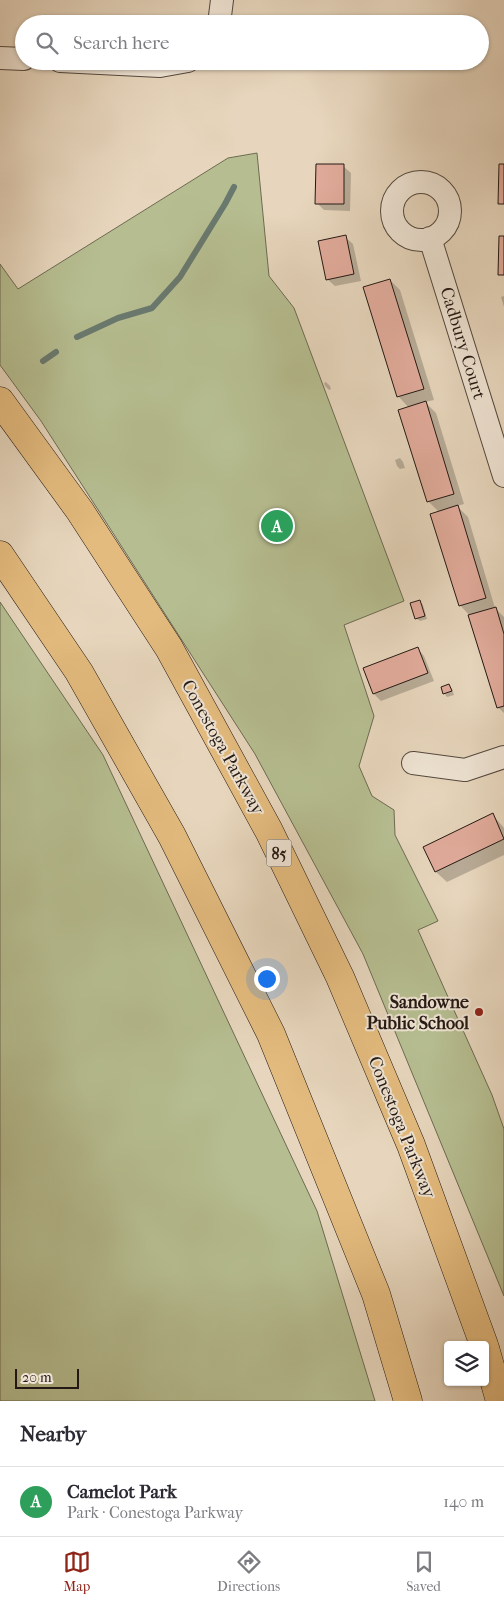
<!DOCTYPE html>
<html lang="en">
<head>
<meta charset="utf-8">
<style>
	:root { --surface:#fff; --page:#f7f7f7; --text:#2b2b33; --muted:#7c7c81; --line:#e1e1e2; --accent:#8f2418 }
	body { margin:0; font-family:"IM FELL French Canon",serif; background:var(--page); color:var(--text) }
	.controls { position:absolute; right:15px; bottom:15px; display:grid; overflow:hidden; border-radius:5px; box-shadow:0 1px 4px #0004 }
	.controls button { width:45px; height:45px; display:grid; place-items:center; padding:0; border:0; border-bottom:1px solid var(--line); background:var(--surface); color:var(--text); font:25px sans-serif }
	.scale { position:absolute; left:15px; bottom:12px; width:64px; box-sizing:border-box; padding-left:5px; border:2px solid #231813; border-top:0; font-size:14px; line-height:18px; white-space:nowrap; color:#231813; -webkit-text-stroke:4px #efe4d4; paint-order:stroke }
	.you { position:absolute; left:266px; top:978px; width:18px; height:18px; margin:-12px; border:4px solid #fff; border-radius:50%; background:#1a73e8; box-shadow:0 0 0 8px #1a73e833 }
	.badge { display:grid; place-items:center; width:32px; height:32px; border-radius:50%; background:var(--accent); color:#fff; font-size:16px; font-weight:700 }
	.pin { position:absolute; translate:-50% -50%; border:2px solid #fff; box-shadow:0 1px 5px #0006 }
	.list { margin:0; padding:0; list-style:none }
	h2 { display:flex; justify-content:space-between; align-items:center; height:65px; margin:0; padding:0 20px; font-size:21px }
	h2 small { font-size:16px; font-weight:400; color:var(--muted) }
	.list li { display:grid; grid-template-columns:32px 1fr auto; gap:15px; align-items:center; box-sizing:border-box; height:70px; padding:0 20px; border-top:1px solid var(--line) }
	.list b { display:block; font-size:19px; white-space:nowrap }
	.list p { margin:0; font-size:16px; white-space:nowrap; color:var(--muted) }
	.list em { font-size:16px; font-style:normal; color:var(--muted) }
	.icon { flex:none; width:28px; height:28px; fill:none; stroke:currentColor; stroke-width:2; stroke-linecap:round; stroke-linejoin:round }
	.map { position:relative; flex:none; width:504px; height:1401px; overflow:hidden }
	.search { position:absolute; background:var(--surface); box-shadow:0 1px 4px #0004; left:15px; right:15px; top:15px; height:55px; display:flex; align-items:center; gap:12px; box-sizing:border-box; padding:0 18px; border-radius:28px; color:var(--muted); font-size:19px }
	.sheet { height:135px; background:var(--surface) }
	nav { display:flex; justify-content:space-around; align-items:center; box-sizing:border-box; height:70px; border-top:1px solid var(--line); background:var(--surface); font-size:14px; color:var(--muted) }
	nav a { display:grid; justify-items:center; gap:2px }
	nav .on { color:var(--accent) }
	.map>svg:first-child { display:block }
</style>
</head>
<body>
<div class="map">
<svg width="504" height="1401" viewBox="0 0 504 1401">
	<rect width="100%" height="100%" fill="#e7d6bd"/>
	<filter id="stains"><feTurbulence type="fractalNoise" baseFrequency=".004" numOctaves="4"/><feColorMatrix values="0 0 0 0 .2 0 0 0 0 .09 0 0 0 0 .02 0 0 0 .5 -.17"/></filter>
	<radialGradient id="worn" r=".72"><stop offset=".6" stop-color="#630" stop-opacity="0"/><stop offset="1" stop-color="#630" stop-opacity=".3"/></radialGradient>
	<path fill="#b6be91" stroke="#6c6b52" d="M257,153l12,123 25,32 110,293 -60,24 30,91 -15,50 13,30 22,14 1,25 43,86 -20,9 74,165 12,34v167l-141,-342 -108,-200 -214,-333 -41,-56v-101l18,25 210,-131z
		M0,602l103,153 214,456 58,190h-375z"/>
	<path fill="#0003" d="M343,166l8,7 -1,38 -26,-1 -7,-7z
		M345,237l8,7 8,37 -26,5 -8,-7z
		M390,280l10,10 34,110 -9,2 11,11 28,91 -7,2 11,11 27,91 9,9v96l-6,-6 -29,-92 -9,-10 -21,-93 -11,-11 -19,-93 -10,-11 -35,-109z
		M504,296v11l-3,-10z
		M326,382l4,4 1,3 -2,1 -4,-4 -1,-3z
		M400,458l3,4 2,6 -5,1 -3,-3 -2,-6z
		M420,601l3,4 4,14 -7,2 -4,-3z
		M417,648l7,8 10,25 -53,20 -7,-7 -9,-25z
		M449,685l3,4 2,6 -7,2 -3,-4z
		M492,814l12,14v27l-57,27 -11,-10 -12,-25z"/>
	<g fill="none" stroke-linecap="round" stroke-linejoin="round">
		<path stroke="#69796f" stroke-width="6" d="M77,337l41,-19 34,-10 28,-31 45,-73 9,-17
			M43,361l13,-9"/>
	</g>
	<path fill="#e1ab9b" stroke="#231813" d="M316,164h28v40h-29z
		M499,164h5v40h-6z
		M346,235l8,39 -28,6 -8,-39z
		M499,236h5v39h-6z
		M390,279l34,110 -27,8 -34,-110z
		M426,401l28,93 -27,8 -29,-92z
		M458,505l28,93 -27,8 -29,-92z
		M420,600l5,16 -10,3 -5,-16z
		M496,607l8,27v72l-7,2 -29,-93z
		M418,647l10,26 -55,21 -10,-26z
		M449,684l3,7 -9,3 -2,-7z
		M493,813l11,26 -69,33 -12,-25z"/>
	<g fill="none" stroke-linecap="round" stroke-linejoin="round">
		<defs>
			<path id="minor" d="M219,24l3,-24
				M0,58l24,1
				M60,61l100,5 28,-5
				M392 211a29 29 0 1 1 58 0a29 29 0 1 1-58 0Z
				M430,238l74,238
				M413,763l52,7 39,-13"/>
			<path id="highway" d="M0,401l80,110 89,137 100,183 71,146 71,168 73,200
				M0,555l79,117 93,164 99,198 105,260 32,107
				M485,1348l15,53"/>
		</defs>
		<use href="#minor" stroke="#54483e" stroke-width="24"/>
		<use href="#highway" stroke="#231813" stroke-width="29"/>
		<use href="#minor" stroke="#efe4d4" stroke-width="22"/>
		<use href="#highway" stroke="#e4bb7e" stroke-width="28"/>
	</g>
	<circle fill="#8f2418" stroke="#efe4d4" stroke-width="2" cx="479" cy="1012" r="5"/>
	<g text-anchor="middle" stroke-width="4" stroke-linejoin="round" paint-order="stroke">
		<rect fill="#efe4d4" stroke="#60554d" stroke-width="1" x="266.5" y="839.5" width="25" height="27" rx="4"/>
		<g font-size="16" font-weight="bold" fill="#231813">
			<text x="279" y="859">85</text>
		</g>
		<g font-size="18" fill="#231813" stroke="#efe4d4">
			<text transform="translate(463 343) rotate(73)" y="6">Cadbury Court</text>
			<text transform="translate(223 747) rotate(61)" y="6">Conestoga Parkway</text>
			<text transform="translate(402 1127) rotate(68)" y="6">Conestoga Parkway</text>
		</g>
		<g font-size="18" font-weight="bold" fill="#231813" stroke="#efe4d4" text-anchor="end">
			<text x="469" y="1008">Sandowne<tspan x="469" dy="21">Public School</tspan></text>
		</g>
	</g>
	<rect width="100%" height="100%" filter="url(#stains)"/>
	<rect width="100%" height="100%" fill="url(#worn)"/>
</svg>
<div class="controls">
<button><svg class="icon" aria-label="layers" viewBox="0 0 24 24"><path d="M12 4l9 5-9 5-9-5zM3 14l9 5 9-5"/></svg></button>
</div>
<div class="scale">20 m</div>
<div class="you"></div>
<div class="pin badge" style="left:277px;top:526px;background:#2e9e5b">A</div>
<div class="search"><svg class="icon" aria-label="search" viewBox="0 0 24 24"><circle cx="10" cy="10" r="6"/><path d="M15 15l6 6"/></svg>Search here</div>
</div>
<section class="sheet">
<h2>Nearby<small></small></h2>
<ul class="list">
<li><span class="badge" style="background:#2e9e5b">A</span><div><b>Camelot Park</b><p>Park · Conestoga Parkway</p></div><em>140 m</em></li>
</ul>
</section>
<nav>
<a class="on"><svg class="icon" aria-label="map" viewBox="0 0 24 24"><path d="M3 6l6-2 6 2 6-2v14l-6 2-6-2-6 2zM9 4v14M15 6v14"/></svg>Map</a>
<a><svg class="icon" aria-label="directions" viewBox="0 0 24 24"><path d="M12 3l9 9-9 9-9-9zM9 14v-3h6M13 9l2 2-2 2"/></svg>Directions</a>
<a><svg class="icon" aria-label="saved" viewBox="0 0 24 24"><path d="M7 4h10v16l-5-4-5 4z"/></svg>Saved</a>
</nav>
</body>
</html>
